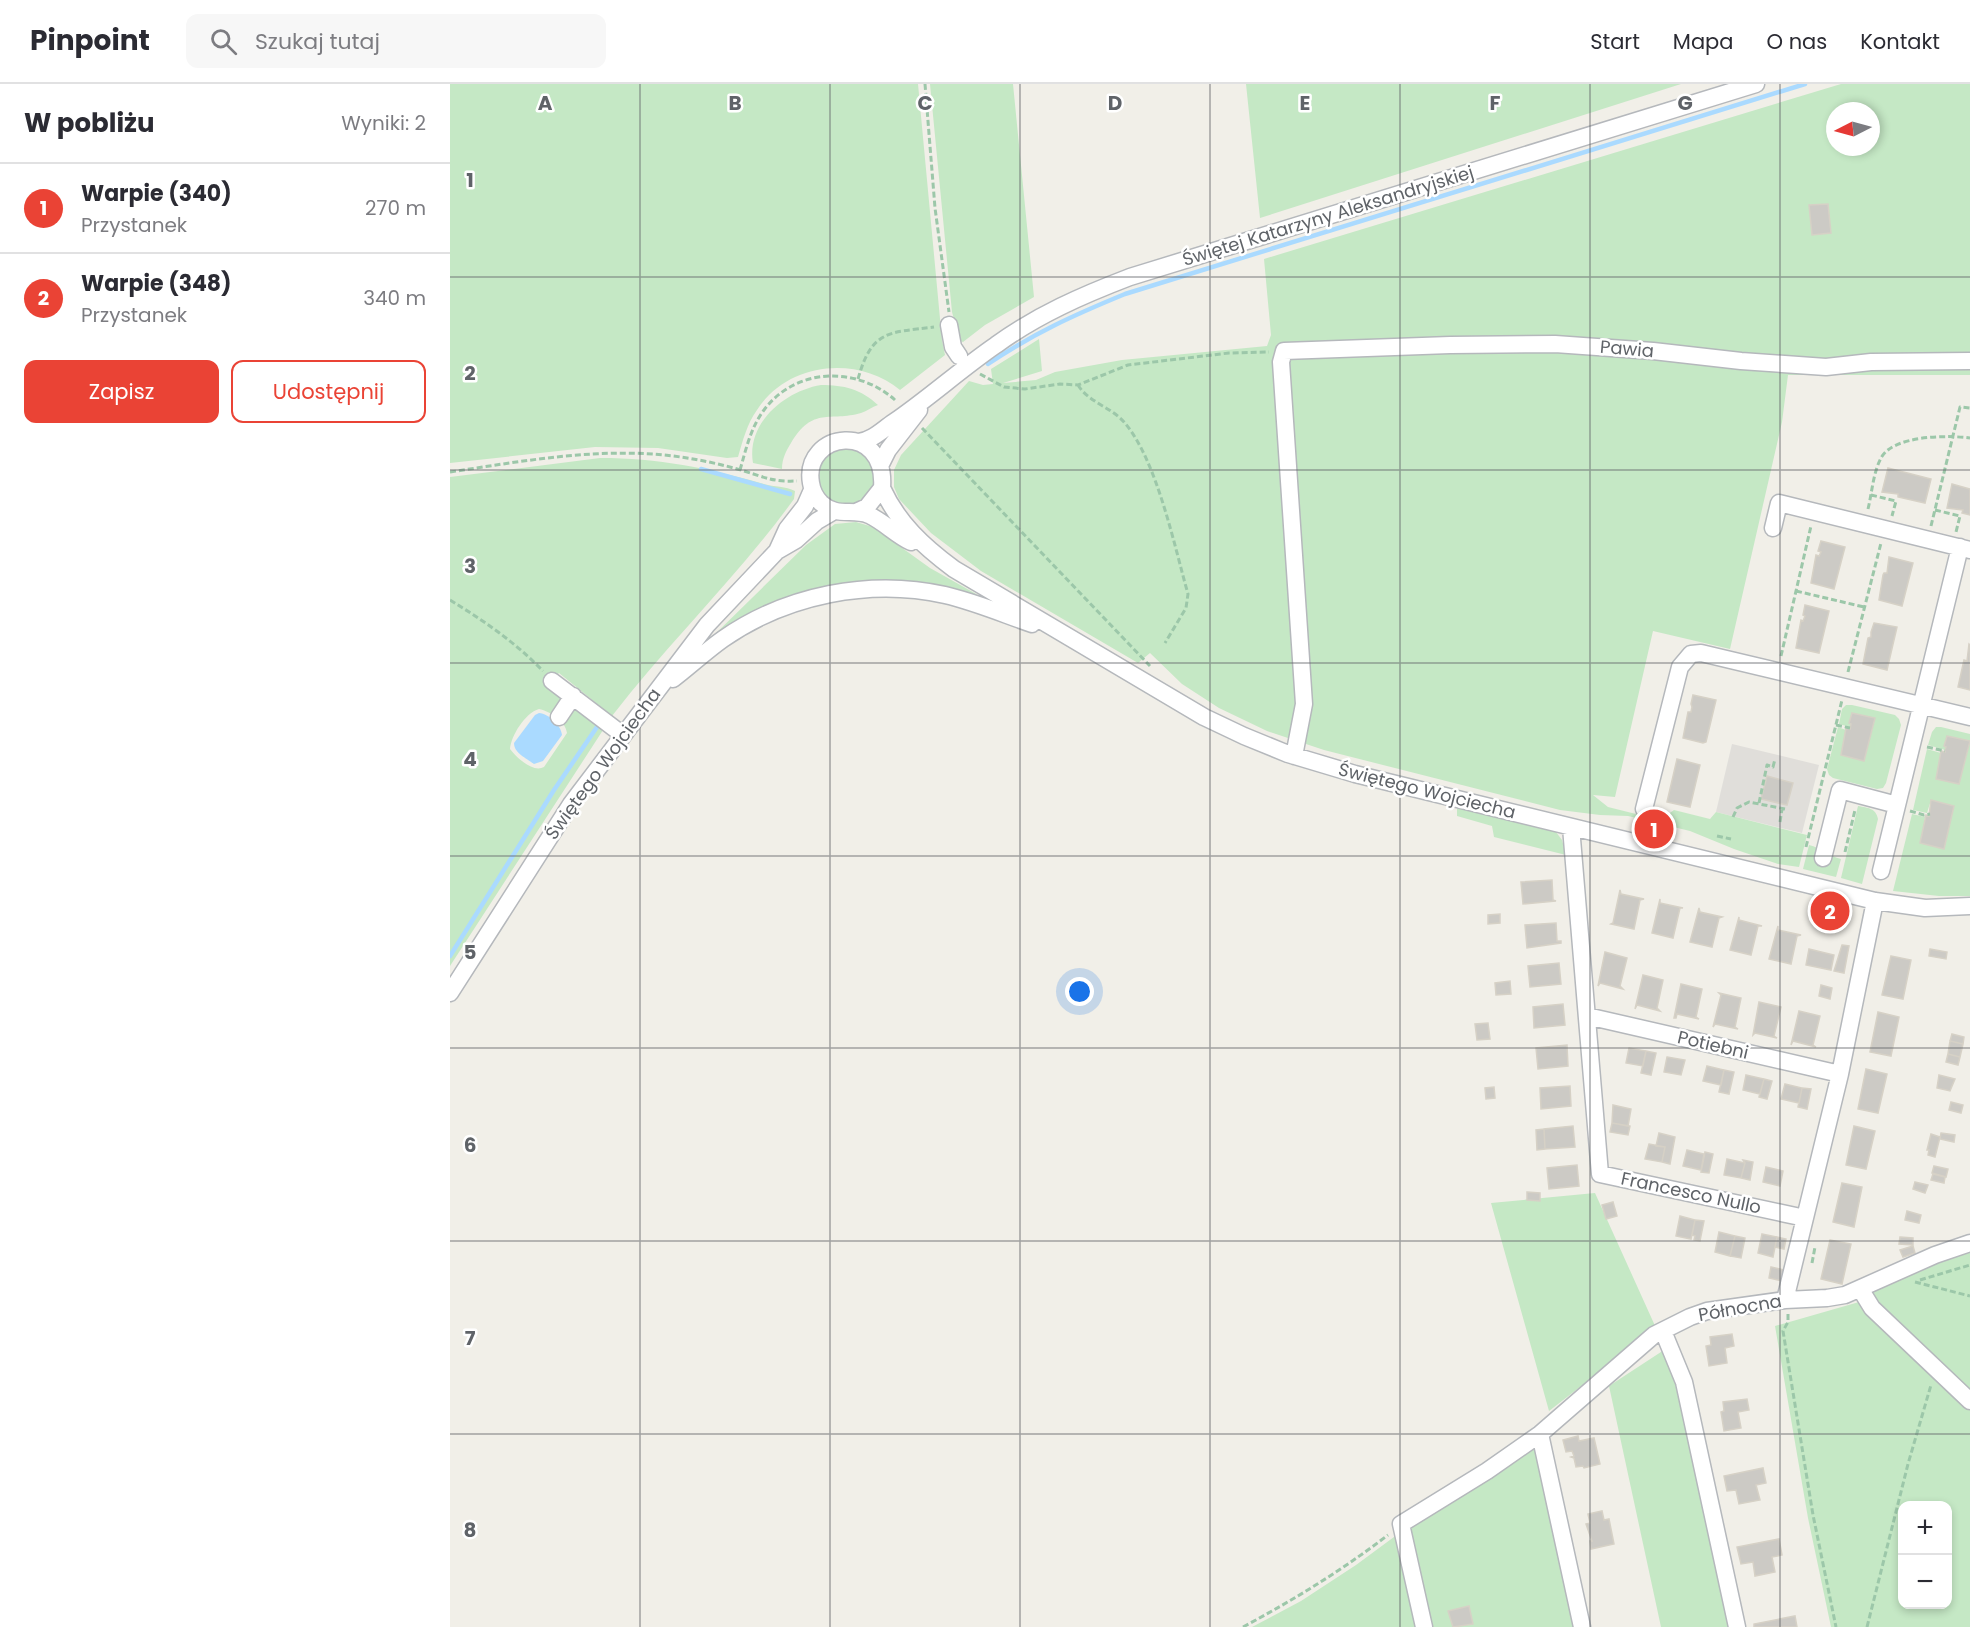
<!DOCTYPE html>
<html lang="pl">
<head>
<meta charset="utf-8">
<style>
	:root { --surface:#fff; --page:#f7f7f7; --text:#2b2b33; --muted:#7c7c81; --line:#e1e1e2; --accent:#ea4335 }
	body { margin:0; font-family:Poppins,sans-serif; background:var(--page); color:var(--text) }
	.controls { position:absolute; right:18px; bottom:18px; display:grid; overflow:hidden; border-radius:12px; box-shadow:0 3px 9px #0003 }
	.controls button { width:54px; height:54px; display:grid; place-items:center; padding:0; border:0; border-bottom:2px solid var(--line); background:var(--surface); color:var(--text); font:30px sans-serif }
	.compass { position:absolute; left:1376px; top:18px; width:54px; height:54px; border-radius:50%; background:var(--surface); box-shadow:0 3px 9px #0003; rotate:264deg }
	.you { position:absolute; left:630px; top:908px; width:21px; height:21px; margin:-15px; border:4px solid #fff; border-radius:50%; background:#1a73e8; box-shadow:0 0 0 9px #1a73e833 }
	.badge { display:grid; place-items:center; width:39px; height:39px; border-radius:50%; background:var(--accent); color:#fff; font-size:20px; font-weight:700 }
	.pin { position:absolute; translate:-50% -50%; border:3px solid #fff; box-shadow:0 2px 6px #0006 }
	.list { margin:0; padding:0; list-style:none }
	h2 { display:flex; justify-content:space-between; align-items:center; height:78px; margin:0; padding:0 24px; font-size:26px }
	h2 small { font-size:20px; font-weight:400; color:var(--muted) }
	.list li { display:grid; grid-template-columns:39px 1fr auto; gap:18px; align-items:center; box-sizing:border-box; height:90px; padding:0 24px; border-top:2px solid var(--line) }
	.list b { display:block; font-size:22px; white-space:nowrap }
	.list p { margin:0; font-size:20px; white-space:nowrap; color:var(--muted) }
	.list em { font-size:20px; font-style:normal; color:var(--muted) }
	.actions { display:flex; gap:12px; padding:18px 24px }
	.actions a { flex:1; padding:14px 0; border:2px solid var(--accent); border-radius:12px; text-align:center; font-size:21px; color:var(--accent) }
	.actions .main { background:var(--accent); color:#fff }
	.icon { flex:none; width:33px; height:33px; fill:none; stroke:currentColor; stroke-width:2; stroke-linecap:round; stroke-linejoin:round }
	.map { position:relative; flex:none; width:1520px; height:1543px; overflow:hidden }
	header { display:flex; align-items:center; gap:36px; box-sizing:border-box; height:84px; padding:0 30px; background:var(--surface); border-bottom:2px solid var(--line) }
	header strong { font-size:28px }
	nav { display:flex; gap:33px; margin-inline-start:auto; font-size:21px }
	.search { width:420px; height:54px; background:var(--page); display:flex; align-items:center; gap:15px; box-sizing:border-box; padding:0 21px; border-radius:12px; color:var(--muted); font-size:22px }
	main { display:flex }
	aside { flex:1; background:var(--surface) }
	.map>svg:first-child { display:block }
</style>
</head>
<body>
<header>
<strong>Pinpoint</strong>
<div class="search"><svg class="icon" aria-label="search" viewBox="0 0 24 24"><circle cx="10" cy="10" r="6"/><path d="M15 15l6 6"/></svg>Szukaj tutaj</div>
<nav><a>Start</a><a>Mapa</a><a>O nas</a><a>Kontakt</a></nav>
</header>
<main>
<aside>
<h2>W pobliżu<small>Wyniki: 2</small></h2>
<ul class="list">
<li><span class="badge">1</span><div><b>Warpie (340)</b><p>Przystanek</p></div><em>270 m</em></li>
<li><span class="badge">2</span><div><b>Warpie (348)</b><p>Przystanek</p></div><em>340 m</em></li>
</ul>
<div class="actions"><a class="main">Zapisz</a><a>Udostępnij</a></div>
</aside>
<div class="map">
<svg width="1520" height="1543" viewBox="0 0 1520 1543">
	<rect width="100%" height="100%" fill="#f1efe8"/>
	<path fill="#e0deda" d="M1282,660l87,21 -17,68 -86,-21z"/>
	<path fill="#c5e8c5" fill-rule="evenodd" d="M0,0h468l24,256 3,15 -45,35c-43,-35 -112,-28 -143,20 -10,14 -14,30 -19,47l-11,1 -69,-10 -63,-1 -145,16z
		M480,0h83l21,213 -49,28 -22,17 -3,-1 -8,-29z
		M796,0h435l-421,134z
		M1391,0h129v291h-182l-6,47 -52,227 -77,-18 -38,166 -22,-2 15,12 52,13 14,-10 36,9 6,-7 91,23 -8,32 -21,-3 -44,-15 -44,-18 -62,-15 -28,-1 -40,-5 -236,-60 -57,-19 -48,-23 -37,-24 -32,-31 -12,10 -157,-92 -50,-38 -32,-34 -5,-12v-17l7,-15 68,-74 14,4 10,-1 -2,-15 48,-30 3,32 -39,12 33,-3 19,-8 67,-12 145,-14 4,-11 -7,-76zM1385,27h36v36h-36z
		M371,301c23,0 40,4 57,20 -6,2 -11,6 -17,8 -31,9 -48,-7 -70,30 -5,8 -9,16 -9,26l-29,-6c-7,-40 32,-72 68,-78z
		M398,359l28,17v33l-27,17 -27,-12c-10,-41 -10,-36 26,-55z
		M150,374c58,0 108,10 164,26 10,3 22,2 31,7l-1,8c-55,76 -124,142 -182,217l-53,-43 -11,12 57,42 -155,239v-489zM89,625c12,3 26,11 28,24l-23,34c-11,6 -27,-9 -34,-18 1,-13 15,-36 29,-40z
		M406,438l17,5 57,41 48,27c-17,-4 -33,-9 -50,-12 -52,-7 -106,0 -154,19 -25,10 -46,26 -68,41l100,-98 29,-21z
		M1396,621h6l43,10 4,4 2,6 -15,58 -3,5 -6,1 -44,-11 -4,-3 -2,-6 11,-42 8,3 -5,25 23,6 11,-42 -23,-6 -3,10 2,1 -1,3 -11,-3 3,-15z
		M1486,643h5l29,7v162h-31l-46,-5 19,-77 13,3 -1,6 19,26 11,-43 -23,-6 -4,13 -14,-3 14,-61 14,4 -5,26 23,5 11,-42 -23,-6 -3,10 2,1 -1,3 -17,-5 4,-13z
		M1408,722c10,2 18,2 20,13l-16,65 -21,-6z
		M1007,724l99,24 6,8 4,15 -72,-18 -2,-11 -35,-10z
		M1359,761c12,3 20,11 32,14l-5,18 -33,-8z
		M1145,1109l61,135 -107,83 -58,-208z
		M1520,1163v380h-139l-23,-109 -33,-192 84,-24 5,-7zM1452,1422h46v98h-46z
		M1214,1266l7,15 58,262h-68l-52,-241z
		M1087,1358l40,185h-325l49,-26 55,-36 61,-45z"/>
	<path fill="#aadaff" d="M89,629c10,1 22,12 23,22l-19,26 -9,3c-8,-6 -20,-11 -20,-21l21,-28z"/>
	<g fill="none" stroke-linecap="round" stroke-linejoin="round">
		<path stroke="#aadaff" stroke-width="4.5" d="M538,280c46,-31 86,-49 137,-70l680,-210
			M251,385l89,25
			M0,872l104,-166 43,-63"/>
	</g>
	<path fill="#cccac5" stroke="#d6d1c6" stroke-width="1.5" d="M1378,120l3,29 -19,2 -3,-30z
		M1438,384l43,11 -6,24 -27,-6v-3l-16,-2z
		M1502,400l18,5v26l-8,-2 1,-3 -16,-2z
		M1371,457l24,6 -11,42 -23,-6 5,-28 3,1 2,-4 -3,-1z
		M1439,473l24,6 -11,43 -23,-6 4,-25 1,-2h3z
		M1355,521l24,6 -10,42 -23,-5 5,-28 2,1 2,-5 -2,-1z
		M1424,539l23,4 -10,43 -24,-6 5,-26 3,-1v-5z
		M1519,560l1,1v45l-12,-3 6,-27 3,1z
		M1243,611l23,5 -10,42 -3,1 -20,-5 5,-26h3l1,-5 -1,-3z
		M1402,629l23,5 -11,43 -23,-6 5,-27 4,1 1,-5 -2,-1z
		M1497,652l23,5 -11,43 -23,-5 5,-28 4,1v-2l1,-3 -2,-1z
		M1227,675l23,6 -10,42 -23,-5z
		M1317,692l26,7 -6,22 -26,-6z
		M1481,716l23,6 -10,43 -24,-6 6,-28 3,1z
		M1102,796l1,20 3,1 -33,3 -2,-22z
		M1170,806l1,4 23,5 -4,1 -6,29 -23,-5 2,-1z
		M1210,815v4l23,5h-3l-7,30 -21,-5z
		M1249,824l1,4 22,5 -3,1 -7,29 -22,-5z
		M1050,830v9l-12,1v-9z
		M1289,833v3l23,6h-4l-7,29 -21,-5z
		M1106,839l1,18h4v2l-34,5 -2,-23z
		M1328,842v4l23,5 -4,1 -6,28 -22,-5z
		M1392,861l7,1 -5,27 -10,-2z
		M1359,865l25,6 -3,15 -25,-5z
		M1480,865l17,3 -1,7 -17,-3z
		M1155,868l22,6 -7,28 3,3 -23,-6 -2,3z
		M1441,872l20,4 -8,39 -21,-4z
		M1109,879l2,21 -31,3 -2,-21z
		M1193,891l20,5 -6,28 3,3 -23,-6 -2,4z
		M1060,897l1,13 -15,1 -1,-12z
		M1231,900l21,5 -6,28 3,2 -22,-5 -1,4h-2z
		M1371,901l11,3 -2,11 -11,-3z
		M1269,909l22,5 -6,29 3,2 -23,-5 -2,3 8,-32z
		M1309,918l22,5 -7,29 3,2 -22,-5 -2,2z
		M1113,920l2,21 -31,3 -1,-21z
		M1349,927l21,5 -7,29 3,2 -23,-6 -2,4z
		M1428,928l21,5 -8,39 -21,-4z
		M1038,939l2,16 -13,1 -2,-16z
		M1502,950l12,3 -1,7 -13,-3z
		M1500,957l13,3 -3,13 -12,-3z
		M1117,961l1,21 -30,3 -2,-21z
		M1179,964l17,3 -3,15 -17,-3z
		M1196,967l10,2 -5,22 -10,-2z
		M1498,970l12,3 -2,8 -12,-3z
		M1217,973l18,3 -4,15 -17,-3z
		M1257,982l17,4 -3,15 -18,-4z
		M1416,985l21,5 -9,39 -20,-4z
		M1274,986l10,2 -5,22 -10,-2z
		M1296,991l18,4 -4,15 -17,-4z
		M1489,991l16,4 -5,12 -13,-3z
		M1314,995l8,2 -5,18 -8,-2z
		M1335,1000l17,4 -3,15 -18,-4z
		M1120,1002l1,20 -30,3 -1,-21z
		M1044,1003l1,11 -9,1 -1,-11z
		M1352,1004l9,1 -4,20 -9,-2z
		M1501,1018l12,3 -2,8 -12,-3z
		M1163,1021l18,4 -3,17 -16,-3z
		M1162,1039l18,3 -2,9 -18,-3z
		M1123,1042l2,21 -30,2 -1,-20z
		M1404,1042l21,5 -9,38 -20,-4z
		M1094,1045l1,20 -8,1 -1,-20z
		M1209,1049l16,4 -5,27 -8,-2 3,-15 -9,-1z
		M1491,1049l14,2 -1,7 -14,-3z
		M1481,1050l9,3 -5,20 -7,-2 1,-5h-2z
		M1199,1060l16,3 -3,15 -17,-3z
		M1237,1066l17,4 -3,16 -18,-4z
		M1255,1068l8,2 -4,19 -8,-1z
		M1277,1075l18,4 -4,15 -17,-3z
		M1293,1076l10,2 -3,18 -9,-2 4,-15z
		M1127,1081l2,21 -30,3 -2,-21z
		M1484,1082l14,3 -2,8 -14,-4z
		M1316,1083l17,4 -3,15 -17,-4z
		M1483,1090l12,3 -1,6 -13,-3z
		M1465,1098l13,3 -3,8 -12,-4z
		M1392,1099l20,4 -8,40 -21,-5z
		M1077,1108l13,1v8l-13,-1z
		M1163,1118l4,14 -11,3 -4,-14z
		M1457,1127l14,4 -2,8 -14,-3z
		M1230,1132l15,4 -4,19 -15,-3z
		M1245,1136l9,1 -4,20 -6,-1 1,-4 -3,-1z
		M1269,1148l16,4 -5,20 -15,-4z
		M1312,1150l15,3 -4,20 -15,-4z
		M1285,1152l10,2 -4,20 -11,-2z
		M1327,1153l9,2 -2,10 -9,-2z
		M1450,1153l13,1v7l-14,-1z
		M1380,1156l21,4 -9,40 -21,-5z
		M1463,1162l2,7 -12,4 -3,-7z
		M1321,1183l13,3 -2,11 -13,-3z
		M1282,1250l2,12 -9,2 2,15 -18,3 -3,-20 5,-1 -1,-8z
		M1297,1315l2,11 -11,2 3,16 -17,3 -3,-19 3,-1 -1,-9z
		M1128,1352l1,5 15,-3 6,26 -16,4 -1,-2 -7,1 -2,-9 -3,-1 3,-1 -2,-5 -6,1 -3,-12z
		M1313,1384l3,15 -10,2 4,15 -21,4 -3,-14 -9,1 -3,-15z
		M1152,1427l2,9 5,-1 5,25 -23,5 -1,-8h2l-6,-17 4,-1 -2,-9z
		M1329,1455l3,16 -10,2 3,15 -20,4 -2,-14 -12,2 -4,-17z
		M1019,1522l4,18 -20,3 -5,-16z
		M1345,1532l2,11h-43v-3z"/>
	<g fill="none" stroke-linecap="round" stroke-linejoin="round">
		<defs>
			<path id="minor" d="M499,241l4,22 6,9
				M409,358c14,-2 23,-12 35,-20 35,-24 67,-53 102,-77 41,-30 87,-50 134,-68l626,-193
				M431,380l7,-14 31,-40
				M432,404c16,35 41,58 72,81l250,148 40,19 44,18 67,20 520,127 50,7 45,-2
				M406,428l11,-5 15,-19c5,-68 -80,-57 -71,-5 1,7 5,15 10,20 16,15 31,5 48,12 15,7 27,20 42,27
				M1323,444l6,-25 191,47
				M327,467l10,-22 18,-23 7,-16
				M223,595c17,-13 33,-28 50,-40 63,-44 147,-61 222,-44 30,7 58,19 87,29
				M102,597l71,54
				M109,633l14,-21
				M844,672l10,-52 -23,-342 3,-11 166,-6 105,-1 98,7 88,10 85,6 45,-5 99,-1
				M1194,725l36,-142 11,-13 10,-1 269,64
				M1121,743l29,347 205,44
				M1373,774l17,-68 57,15
				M1431,787l79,-324
				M0,909l121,-189 136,-179 70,-74 19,-11 21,-19 17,-10
				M1137,932l253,58
				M1414,1211l8,13 98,93
				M1335,1216l55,-226 35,-173
				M1213,1247l21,51 53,245
				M1090,1350l42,193
				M974,1543l-23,-103 86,-53 53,-37 114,-99 36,-18 17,-6 78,-11 42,-2 18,-3 90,-40 35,-12"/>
		</defs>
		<use href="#minor" stroke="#b5b8bc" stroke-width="19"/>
		<path stroke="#9cc7a9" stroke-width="3" stroke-dasharray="6 3" stroke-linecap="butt" d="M475,0l10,124 14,104
			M530,290l24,13 21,2 35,-5 18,1 50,-20 101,-12 40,-1
			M408,295c14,-50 31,-46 76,-52
			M628,301c10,17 33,22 46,37 33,38 50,123 64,172l-2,14 -21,35
			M472,344l228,238
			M290,386c6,-21 11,-43 24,-60 32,-43 93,-44 131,-10
			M0,388c74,-11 148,-25 223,-16 24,3 48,8 71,15 23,7 29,11 53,10
			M1421,411l25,6 -4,15
			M1418,425c4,-16 5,-36 13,-51 12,-23 67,-23 89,-20
			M1485,426l25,6 -4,16
			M1481,442l29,-119 10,1
			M1346,507l68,16
			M0,516c34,21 65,42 93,71
			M1331,572l30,-130
			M1398,588l33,-129
			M1386,641l14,3
			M1477,663l18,4
			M1309,719l8,-38 6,2 2,-8
			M1460,727l14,4 6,-1
			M1283,733l4,-9 12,-6 36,7
			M1330,738l2,-13
			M1267,752l14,3
			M1356,763l36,-147
			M1395,768l10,-42
			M1362,1179l3,-16
			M1470,1196l50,-15
			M1465,1198l55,14
			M1338,1230v8l-5,9 30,184 23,112
			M793,1543c52,-28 98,-56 145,-92
			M1417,1543l41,-163 23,-79"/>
		<use href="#minor" stroke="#fff" stroke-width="16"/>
	</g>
	<path fill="none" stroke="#5f6368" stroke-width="1.5" stroke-opacity="0.55" d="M190,0v1543M380,0v1543M570,0v1543M760,0v1543M950,0v1543M1140,0v1543M1330,0v1543M0,193h1520M0,386h1520M0,579h1520M0,772h1520M0,964h1520M0,1157h1520M0,1350h1520"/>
	<g text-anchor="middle" stroke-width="5" stroke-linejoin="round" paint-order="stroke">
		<g font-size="18" fill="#5f6368" stroke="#fff">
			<text transform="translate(878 132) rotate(-17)" y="6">Świętej Katarzyny Aleksandryjskiej</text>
			<text transform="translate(1177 265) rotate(5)" y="6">Pawia</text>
			<text transform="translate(153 680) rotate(-54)" y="6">Świętego Wojciecha</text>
			<text transform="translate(977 707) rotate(14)" y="6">Świętego Wojciecha</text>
			<text transform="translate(1263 961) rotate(13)" y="6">Potiebni</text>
			<text transform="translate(1241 1109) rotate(12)" y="6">Francesco Nullo</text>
			<text transform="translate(1290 1224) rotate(-10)" y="6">Północna</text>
		</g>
	</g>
	<g font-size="20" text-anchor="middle" font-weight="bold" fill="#5f6368" stroke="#fff" stroke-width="5" stroke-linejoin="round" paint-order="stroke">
		<text x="95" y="26">A</text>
		<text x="285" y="26">B</text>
		<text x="475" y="26">C</text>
		<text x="665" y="26">D</text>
		<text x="855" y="26">E</text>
		<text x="1045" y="26">F</text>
		<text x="1235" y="26">G</text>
		<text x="20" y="103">1</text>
		<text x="20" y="296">2</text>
		<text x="20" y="489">3</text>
		<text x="20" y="682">4</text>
		<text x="20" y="875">5</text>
		<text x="20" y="1068">6</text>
		<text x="20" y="1261">7</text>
		<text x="20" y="1453">8</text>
	</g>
</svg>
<div class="controls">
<button>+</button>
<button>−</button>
</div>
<svg class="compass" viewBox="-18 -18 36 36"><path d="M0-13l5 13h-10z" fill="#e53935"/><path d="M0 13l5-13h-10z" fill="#7c7c81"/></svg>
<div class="you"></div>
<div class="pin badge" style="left:1204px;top:745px">1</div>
<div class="pin badge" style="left:1380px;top:827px">2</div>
</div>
</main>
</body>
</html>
